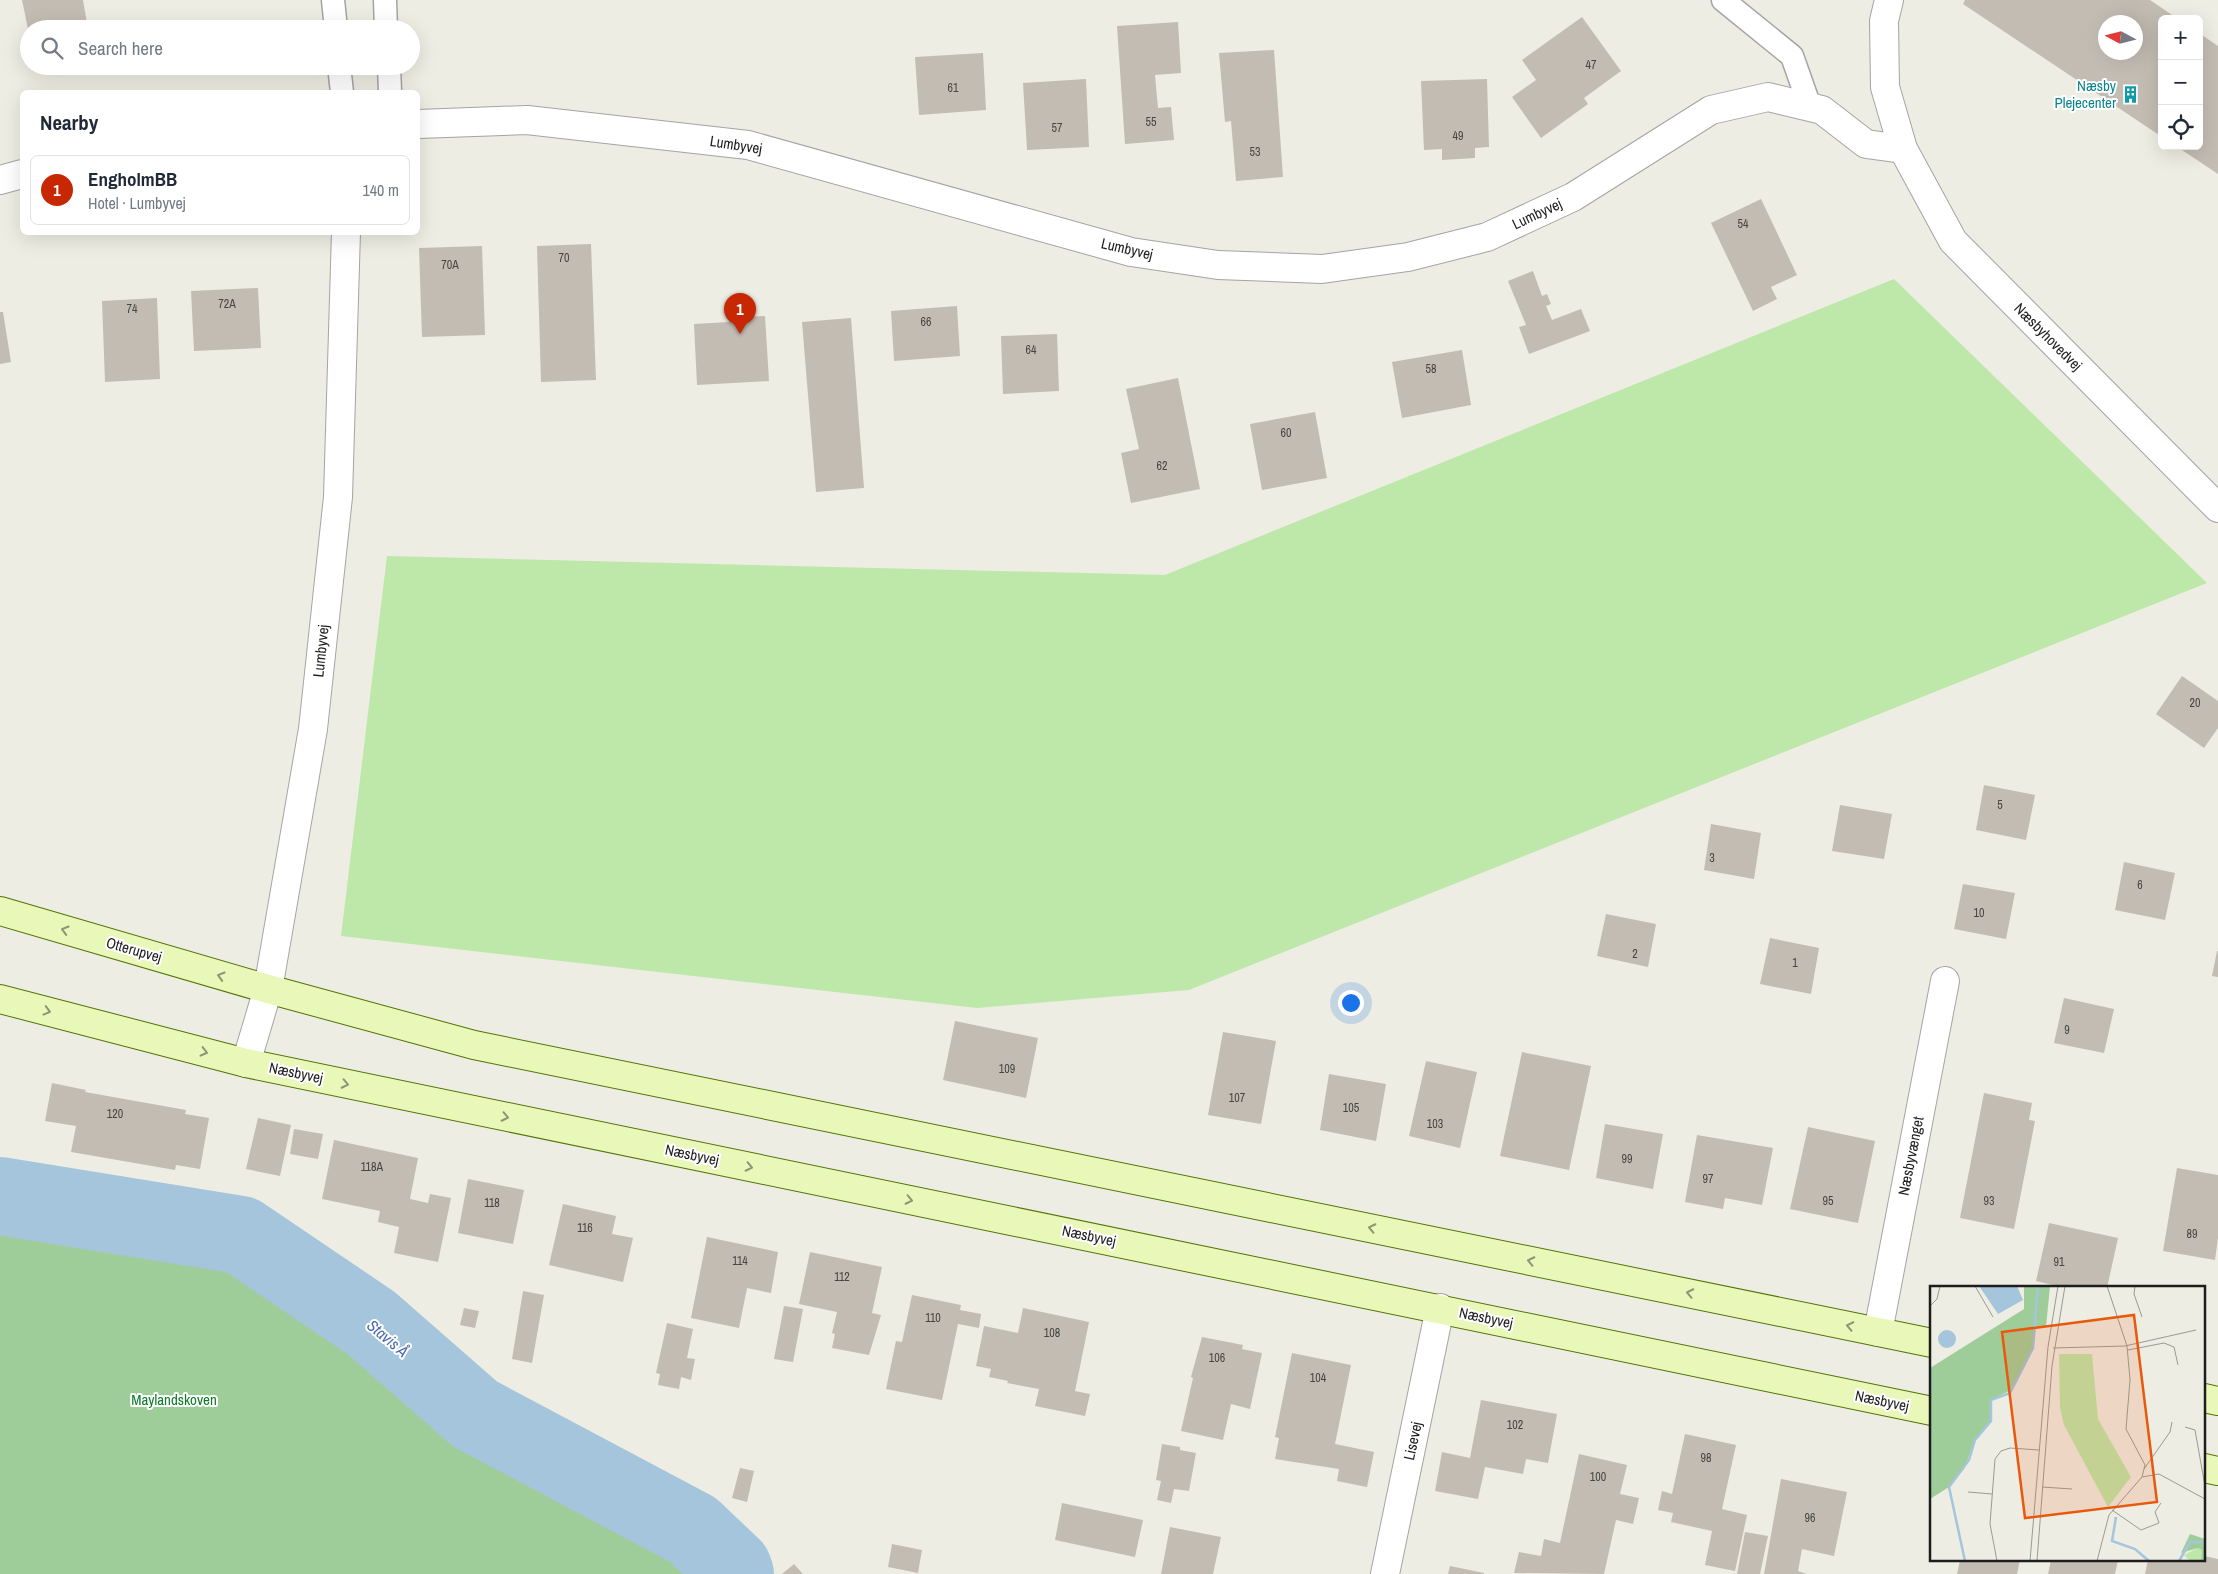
<!DOCTYPE html>
<html lang="en">
<head>
<meta charset="utf-8">
<style>
	:root { --surface:#fff; --page:#f2f2f3; --text:#1f2937; --muted:#747a83; --line:#e0e1e3; --accent:#c82703 }
	body { margin:0; font-family:"Archivo Narrow",sans-serif; background:var(--page); color:var(--text) }
	.controls { position:absolute; right:15px; top:15px; display:grid; overflow:hidden; border-radius:8px; box-shadow:0 5px 20px #0002 }
	.controls button { width:45px; height:45px; display:grid; place-items:center; padding:0; border:0; border-bottom:1px solid var(--line); background:var(--surface); color:var(--text); font:25px sans-serif }
	.compass { position:absolute; left:2098px; top:15px; width:45px; height:45px; border-radius:50%; background:var(--surface); box-shadow:0 5px 20px #0002; rotate:277deg }
	.you { position:absolute; left:1350px; top:1002px; width:18px; height:18px; margin:-12px; border:4px solid #fff; border-radius:50%; background:#1a73e8; box-shadow:0 0 0 8px #1a73e833 }
	.badge { display:grid; place-items:center; width:32px; height:32px; border-radius:50%; background:var(--accent); color:#fff; font-size:16px; font-weight:700 }
	.pin { position:absolute; translate:-50% -41px; filter:drop-shadow(0 1px 2px #0008) }
	.pin::after { content:''; position:absolute; top:26px; width:18px; height:15px; background:inherit; clip-path:polygon(0 0,100% 0,50% 100%) }
	.list { margin:0; padding:0; list-style:none }
	h2 { display:flex; justify-content:space-between; align-items:center; height:65px; margin:0; padding:0 20px; font-size:21px }
	h2 small { font-size:16px; font-weight:400; color:var(--muted) }
	.list li { display:grid; grid-template-columns:32px 1fr auto; gap:15px; align-items:center; box-sizing:border-box; height:70px; margin:0 10px 10px; padding:0 10px; border:1px solid var(--line); border-radius:8px }
	.list b { display:block; font-size:19px; white-space:nowrap }
	.list p { margin:0; font-size:16px; white-space:nowrap; color:var(--muted) }
	.list em { font-size:16px; font-style:normal; color:var(--muted) }
	.icon { flex:none; width:28px; height:28px; fill:none; stroke:currentColor; stroke-width:2; stroke-linecap:round; stroke-linejoin:round }
	.map { position:relative; flex:none; width:2218px; height:1574px; overflow:hidden }
	.search { position:absolute; background:var(--surface); box-shadow:0 5px 20px #0002; left:20px; top:20px; width:400px; height:55px; display:flex; align-items:center; gap:12px; box-sizing:border-box; padding:0 18px; border-radius:28px; color:var(--muted); font-size:19px }
	.panel { position:absolute; background:var(--surface); box-shadow:0 5px 20px #0002; left:20px; top:90px; width:400px; height:145px; border-radius:8px }
	.map>svg:first-child { display:block }
</style>
</head>
<body>
<div class="map">
<svg width="2218" height="1574" viewBox="0 0 2218 1574">
	<rect width="100%" height="100%" fill="#eeede3"/>
	<path fill="#bde8aa" d="M1894,279l313,304 -1018,407 -212,18 -636,-72 46,-380 778,19z"/>
	<path fill="#9fcd99" d="M0,1196l241,39 130,88 104,91 218,116 40,38 2,6h-735z"/>
	<g fill="none" stroke-linecap="round" stroke-linejoin="round">
		<path stroke="#a4c5dc" stroke-width="78" d="M0,1196l241,39 130,88 104,91 218,116 40,38 2,6"/>
	</g>
	<path fill="#c3bcb3" fill-rule="evenodd" d="M22,0h61l5,29h-60z
		M1965,0h185l28,19h-16v118l-199,-133zM2106,22h30v30h-30z
		M1582,17l39,54 -37,27 4,6 -47,34 -29,-41 24,-17 -14,-20z
		M1178,22l3,51 -26,2 3,33 13,-1 3,33 -49,4 -8,-118z
		M2199,33l19,13v128l-42,-28h23z
		M1274,50l9,127 -47,4 -5,-60 -6,1 -6,-69z
		M983,53l3,57 -67,5 -4,-58z
		M1086,79l3,68 -62,3 -4,-67z
		M1487,79l2,68 -14,1v10l-33,2v-11l-18,1 -3,-69z
		M1761,199l36,76 -26,12 6,12 -24,12 -42,-88z
		M591,244l5,136 -55,2 -4,-136z
		M482,246l3,89 -63,2 -3,-89z
		M1533,271l9,25 5,-2 4,10 -5,2 6,14 29,-11 9,22 -61,23 -10,-27 7,-2 -18,-44z
		M258,288l3,60 -67,3 -3,-60z
		M157,298l3,81 -55,3 -3,-81z
		M957,306l3,50 -66,5 -3,-50z
		M0,312h3l8,50 -11,2z
		M765,316l4,65 -72,4 -3,-61 35,-2v-4z
		M851,318l13,170 -48,4 -14,-170z
		M1057,334l2,57 -56,3 -2,-58z
		M1462,350l9,55 -69,13 -10,-56z
		M1178,378l22,111 -69,14 -10,-50 18,-4 -13,-60z
		M1315,412l12,66 -65,12 -12,-66z
		M2182,676l36,25v27l-14,20 -48,-34z
		M1984,785l51,10 -9,45 -50,-10z
		M1840,805l52,9 -8,45 -52,-8z
		M1711,824l50,9 -7,46 -50,-9z
		M2124,862l51,11 -10,47 -50,-10z
		M1963,884l52,9 -9,46 -52,-10z
		M1606,914l50,10 -8,43 -51,-11z
		M1770,938l49,10 -8,46 -51,-10z
		M2217,951h1v26l-6,-1z
		M2064,998l50,11 -10,44 -50,-10z
		M955,1021l83,17 -12,60 -83,-18z
		M1223,1032l53,9 -15,83 -53,-9z
		M1522,1052l69,14 -22,104 -69,-14z
		M1426,1061l51,11 -17,76 -51,-12z
		M1329,1074l57,10 -10,57 -56,-11z
		M52,1083l34,7 -1,2 101,18 -1,4 24,4 -9,51 -24,-4 -1,5 -104,-18 5,-26 -31,-5z
		M1984,1093l48,10 -3,17 6,1 -21,108 -54,-11z
		M258,1118l33,7 -11,51 -34,-7z
		M1605,1124l58,10 -10,55 -57,-11z
		M1808,1127l67,14 -17,82 -68,-14z
		M294,1129l29,5 -5,25 -28,-5z
		M1697,1135l76,13 -11,57 -37,-7 -2,11 -38,-7z
		M334,1140l84,18 -8,41 18,4 2,-9 21,4 -13,64 -44,-9 5,-26 -21,-5 2,-11 -58,-12z
		M2177,1168l41,7v63l-3,22 -52,-9z
		M468,1179l56,11 -11,54 -55,-11z
		M563,1204l53,12 -4,18 21,4 -10,44 -74,-17z
		M2049,1223l69,15 -11,50h-42l-29,-7z
		M707,1237l71,15 -7,41 -24,-5 -8,40 -48,-10z
		M810,1252l72,15 -10,46 9,2 -12,40 -37,-7 3,-14 -3,-1 5,-21 -38,-8z
		M523,1291l21,4 -12,68 -20,-4z
		M912,1295l49,10 -1,5 21,4 -2,14 -21,-4 -16,76 -56,-11 10,-48 6,1z
		M784,1306l19,3 -10,53 -19,-3z
		M464,1308l15,3 -4,17 -15,-3z
		M1023,1308l66,14 -14,69 15,3 -5,22 -50,-10 4,-17 -32,-6 1,-2 -19,-4 2,-8 -15,-3 8,-40 34,7z
		M667,1323l26,6 -6,29 8,1 -4,21 -10,-3 -2,12 -21,-4 2,-11 -4,-1z
		M1202,1337l41,8 -1,4 20,4 -12,56 -19,-5 -8,36 -42,-9 12,-53 -2,-1z
		M1292,1353l59,12 -16,79 39,8 -7,35 -30,-6 2,-12 -64,-10 4,-21 -4,-1z
		M1481,1400l76,14 -9,49 -22,-4 -3,15 -38,-7 -7,32 -43,-8 7,-39 28,6z
		M1685,1434l51,11 -14,64 25,6 -12,56 -30,-6 7,-34 -41,-9 2,-9 -15,-3 4,-19 10,3z
		M1162,1444l18,3v3l16,3 -7,38 -15,-2 -3,14 -14,-3 4,-19 -5,-1z
		M1579,1454l48,11 -7,29 19,4 -6,26 -17,-4 -12,54 -90,-1 5,-21 22,4 3,-17 16,4z
		M740,1468l14,3 -7,31 -15,-4z
		M1781,1479l66,13 -13,64 -32,-7 -4,22 9,3h-43z
		M1062,1503l81,17 -8,37 -80,-17z
		M1170,1527l51,10 -8,37h-52z
		M1745,1532l23,4 -8,38h-23z
		M892,1544l30,6 -4,23 -30,-6z
		M2204,1556l14,3v15h-73l3,-14h56z
		M1960,1560h60l-3,14h-60z
		M2051,1560h67l-3,14h-67z
		M794,1564l9,10h-21z
		M1450,1566l34,7v1h-36z"/>
	<g fill="none" stroke-linecap="round" stroke-linejoin="round">
		<defs>
			<path id="service" d="M333,0l3,29
				M385,0l1,29
				M1723,0l69,56 18,51
				M339,66l3,26
				M389,66l1,26"/>
			<path id="minor" d="M418,124l109,-4 221,25 383,107 87,13 104,4 86,-12 79,-20 86,-40 138,-87 57,-13 54,13 44,34 37,5
				M0,180l22,-6
				M246,1063l22,-74 45,-260 25,-232 8,-265
				M1878,1332l67,-351
				M1385,1574l55,-266"/>
			<path id="tertiary" d="M1889,0l-5,21 1,66 18,62 50,92 265,267"/>
			<path id="secondary" d="M0,911l268,78 206,56 1458,298
				M0,999l246,64 1686,348
				M2204,1398l14,3
				M2204,1468l14,3"/>
		</defs>
		<use href="#service" stroke="#a4a4a4" stroke-width="25"/>
		<use href="#minor" stroke="#a4a4a4" stroke-width="30"/>
		<use href="#tertiary" stroke="#a4a4a4" stroke-width="30"/>
		<use href="#secondary" stroke="#537306" stroke-width="30"/>
		<use href="#service" stroke="#fff" stroke-width="22"/>
		<use href="#minor" stroke="#fff" stroke-width="28"/>
		<use href="#tertiary" stroke="#fff" stroke-width="28"/>
		<use href="#secondary" stroke="#e9f8b8" stroke-width="28"/>
	</g>
	<defs><path id="oneway-chevron" d="M-2-3.5L2.5 0L-2 3.5" fill="none" stroke-width="1.6" stroke-linecap="round" stroke-linejoin="round" transform="scale(1.25)"/></defs>
	<g stroke="#8d9572">
		<use href="#oneway-chevron" transform="translate(65 930) rotate(-164)"/>
		<use href="#oneway-chevron" transform="translate(221 976) rotate(-164)"/>
		<use href="#oneway-chevron" transform="translate(47 1011) rotate(15)"/>
		<use href="#oneway-chevron" transform="translate(204 1052) rotate(14)"/>
		<use href="#oneway-chevron" transform="translate(345 1084) rotate(12)"/>
		<use href="#oneway-chevron" transform="translate(505 1117) rotate(12)"/>
		<use href="#oneway-chevron" transform="translate(749 1167) rotate(12)"/>
		<use href="#oneway-chevron" transform="translate(909 1200) rotate(12)"/>
		<use href="#oneway-chevron" transform="translate(1372 1228) rotate(-168)"/>
		<use href="#oneway-chevron" transform="translate(1531 1261) rotate(-168)"/>
		<use href="#oneway-chevron" transform="translate(1690 1293) rotate(-168)"/>
		<use href="#oneway-chevron" transform="translate(1850 1326) rotate(-168)"/>
	</g>
	<defs>
		<symbol id="building-bare" viewBox="-9 -9 18 18"><path d="M-4-6H4V6H1V3H-1V6H-4ZM-2.5-4.3h1.7v1.8h-1.7ZM.8-4.3h1.7v1.8H.8ZM-2.5-1h1.7V.8h-1.7ZM.8-1h1.7V.8H.8Z" fill="#0f9aa8" stroke="#fff" stroke-width="2.5" paint-order="stroke"/></symbol>
	</defs>
	<g fill-rule="evenodd">
		<use href="#building-bare" x="2118" y="82" width="25" height="25"/>
	</g>
	<g text-anchor="middle" stroke-width="4" stroke-linejoin="round" paint-order="stroke">
		<g font-size="12" fill="#464542">
			<text x="1591" y="69">47</text>
			<text x="953" y="92">61</text>
			<text x="1151" y="126">55</text>
			<text x="1057" y="132">57</text>
			<text x="1458" y="140">49</text>
			<text x="1255" y="156">53</text>
			<text x="1743" y="228">54</text>
			<text x="564" y="262">70</text>
			<text x="450" y="269">70A</text>
			<text x="227" y="308">72A</text>
			<text x="132" y="313">74</text>
			<text x="926" y="326">66</text>
			<text x="1031" y="354">64</text>
			<text x="1431" y="373">58</text>
			<text x="1286" y="437">60</text>
			<text x="1162" y="470">62</text>
			<text x="2195" y="707">20</text>
			<text x="2000" y="809">5</text>
			<text x="1712" y="862">3</text>
			<text x="2140" y="889">6</text>
			<text x="1979" y="917">10</text>
			<text x="1635" y="958">2</text>
			<text x="1795" y="967">1</text>
			<text x="2067" y="1034">9</text>
			<text x="1007" y="1073">109</text>
			<text x="1237" y="1102">107</text>
			<text x="1351" y="1112">105</text>
			<text x="115" y="1118">120</text>
			<text x="1435" y="1128">103</text>
			<text x="1627" y="1163">99</text>
			<text x="372" y="1171">118A</text>
			<text x="1708" y="1183">97</text>
			<text x="1828" y="1205">95</text>
			<text x="1989" y="1205">93</text>
			<text x="492" y="1207">118</text>
			<text x="585" y="1232">116</text>
			<text x="2192" y="1238">89</text>
			<text x="740" y="1265">114</text>
			<text x="2059" y="1266">91</text>
			<text x="842" y="1281">112</text>
			<text x="933" y="1322">110</text>
			<text x="1052" y="1337">108</text>
			<text x="1217" y="1362">106</text>
			<text x="1318" y="1382">104</text>
			<text x="1515" y="1429">102</text>
			<text x="1706" y="1462">98</text>
			<text x="1598" y="1481">100</text>
			<text x="1810" y="1522">96</text>
		</g>
		<g font-size="15" fill="#0d838f" stroke="#fff" text-anchor="end">
			<text x="2116" y="91">Næsby<tspan x="2116" dy="17">Plejecenter</tspan></text>
		</g>
		<g font-size="15" fill="#1d1d1d" stroke="#fff">
			<text transform="translate(736 145) rotate(9)" y="5">Lumbyvej</text>
			<text transform="translate(1537 214) rotate(-25)" y="5">Lumbyvej</text>
			<text transform="translate(1127 249) rotate(13)" y="5">Lumbyvej</text>
			<text transform="translate(2048 337) rotate(45)" y="5">Næsbyhovedvej</text>
			<text transform="translate(321 651) rotate(-84)" y="5">Lumbyvej</text>
			<text transform="translate(134 950) rotate(16)" y="5">Otterupvej</text>
			<text transform="translate(296 1073) rotate(12)" y="5">Næsbyvej</text>
			<text transform="translate(692 1155) rotate(12)" y="5">Næsbyvej</text>
			<text transform="translate(1911 1156) rotate(-79)" y="5">Næsbyvænget</text>
			<text transform="translate(1089 1236) rotate(12)" y="5">Næsbyvej</text>
			<text transform="translate(1486 1318) rotate(12)" y="5">Næsbyvej</text>
			<text transform="translate(1882 1401) rotate(12)" y="5">Næsbyvej</text>
			<text transform="translate(1413 1441) rotate(-78)" y="5">Lisevej</text>
		</g>
		<g font-size="15" fill="#0d7a2a" stroke="#fff">
			<text x="174" y="1405">Maylandskoven</text>
		</g>
		<g font-size="16" font-style="italic" fill="#4b6aac" stroke="#fff">
			<text transform="translate(388 1338) rotate(40)" y="6">Stavis Å</text>
		</g>
	</g>
	<g transform="translate(1930 1286)">
		<rect width="275" height="275" fill="#eeede3"/>
		<path d="M129,68h33l6,65 33,58 -23,30 -44,-82 -4,-17zM268,262l4,2 -1,11h-11l-6,-6z" fill="#bde8aa"/>
		<path d="M94,0h26l-4,41 -12,1 -1,20 -20,41 -22,11v21l-16,19 -11,29 -15,18 -19,12v-131l94,-59zM260,248l15,5v22h-4l1,-11 -4,-2 -17,5z" fill="#9fcd99"/>
		<path d="M49,0h38l6,14 -25,14zM8 53a9 9 0 1 1 18 0a9 9 0 1 1-18 0Z" fill="#a4c5dc"/>
		<path fill="none" stroke="#a4c5dc" stroke-width="2.5" d="M186,231l-4,24 23,8 14,12M35,275l-16,-74 20,-27 6,-20 16,-19v-21l19,-7 23,-45 5,-62M249,275l11,-19h15"/>
		<path fill="none" stroke="#9a9a94" stroke-width="1" d="M45,0l18,31M177,0l20,60 3,34 -4,49 19,36 -3,12M205,0l-1,8 8,23M0,20l7,-7 3,-13M123,62l72,-2 71,-16M198,64l36,-7 10,4 4,18M255,141l10,3 10,56M214,183l26,-37 2,-10M112,201l30,2M38,206l24,2M182,224l29,20 18,-7 -4,-11 6,-9M67,275l-7,-37 5,-65 6,-8 9,-3 29,2M100,275l18,-214 10,-61M107,275l15,-195 13,-80M167,275l12,-46 33,-38 17,-3 46,25"/>
		<path fill="#e8590c" fill-opacity="0.15" stroke="#e8590c" stroke-width="2.5" d="M204,29l23,187 -132,16 -23,-186z"/>
		<rect width="275" height="275" fill="none" stroke="#1d1d1d" stroke-width="2.5"/>
	</g>
</svg>
<div class="controls">
<button>+</button>
<button>−</button>
<button><svg class="icon" aria-label="locate" viewBox="0 0 24 24"><circle cx="12" cy="12" r="6"/><path d="M12 2v4M12 18v4M2 12h4M18 12h4"/></svg></button>
</div>
<svg class="compass" viewBox="-18 -18 36 36"><path d="M0-13l5 13h-10z" fill="#e53935"/><path d="M0 13l5-13h-10z" fill="#747a83"/></svg>
<div class="you"></div>
<div class="pin badge" style="left:740px;top:334px">1</div>
<div class="search"><svg class="icon" aria-label="search" viewBox="0 0 24 24"><circle cx="10" cy="10" r="6"/><path d="M15 15l6 6"/></svg>Search here</div>
<section class="panel">
<h2>Nearby<small></small></h2>
<ul class="list">
<li><span class="badge">1</span><div><b>EngholmBB</b><p>Hotel · Lumbyvej</p></div><em>140 m</em></li>
</ul>
</section>
</div>
</body>
</html>
